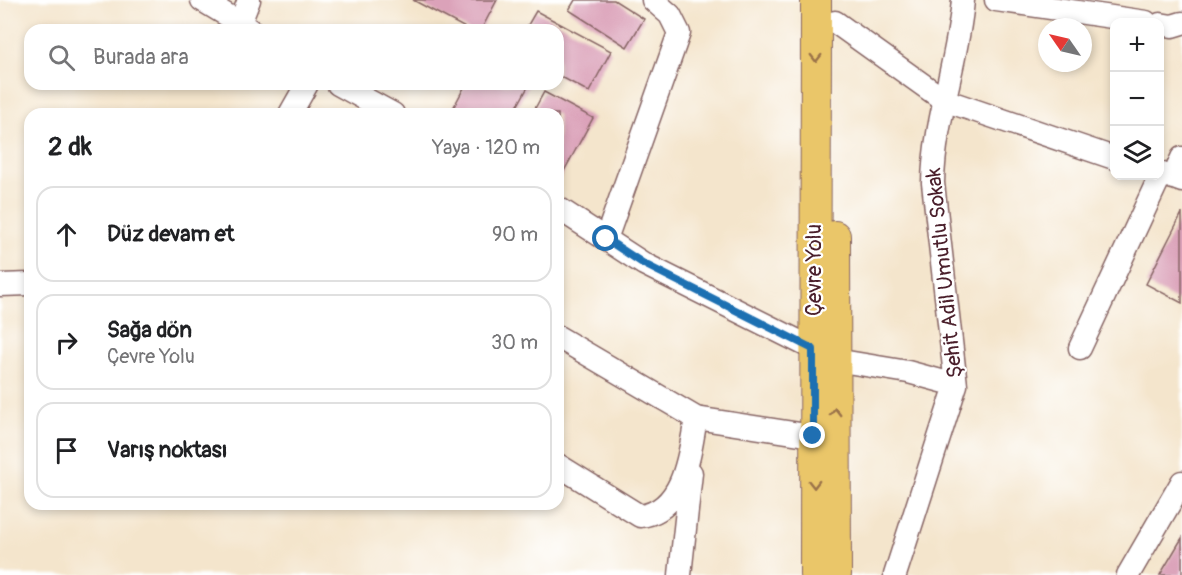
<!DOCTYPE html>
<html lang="tr">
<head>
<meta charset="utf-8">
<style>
	:root { --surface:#fff; --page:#f2f2f2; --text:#202124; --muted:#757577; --line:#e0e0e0 }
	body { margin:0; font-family:Pangolin,sans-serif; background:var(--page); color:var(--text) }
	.controls { position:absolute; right:18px; top:18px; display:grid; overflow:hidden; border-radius:12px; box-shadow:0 3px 9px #0003 }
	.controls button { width:54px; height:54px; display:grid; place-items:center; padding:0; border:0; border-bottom:2px solid var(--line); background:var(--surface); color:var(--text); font:30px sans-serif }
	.compass { position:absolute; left:1038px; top:18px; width:54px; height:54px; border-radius:50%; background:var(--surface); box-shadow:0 3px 9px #0003; rotate:304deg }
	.stop { position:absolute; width:18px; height:18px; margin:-14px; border:4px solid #1f6fb2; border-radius:50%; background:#fff }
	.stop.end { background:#1f6fb2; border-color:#fff; box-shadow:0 2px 6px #0008 }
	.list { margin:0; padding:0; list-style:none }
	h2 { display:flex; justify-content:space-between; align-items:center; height:78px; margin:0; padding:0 24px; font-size:26px }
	h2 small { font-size:20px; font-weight:400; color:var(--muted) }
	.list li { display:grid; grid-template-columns:39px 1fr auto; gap:18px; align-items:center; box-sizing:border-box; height:96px; margin:0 12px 12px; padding:0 12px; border:2px solid var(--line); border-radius:18px }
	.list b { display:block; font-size:22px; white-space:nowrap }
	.list p { margin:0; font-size:20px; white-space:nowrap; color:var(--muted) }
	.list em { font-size:20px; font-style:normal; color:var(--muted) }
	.icon { flex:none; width:33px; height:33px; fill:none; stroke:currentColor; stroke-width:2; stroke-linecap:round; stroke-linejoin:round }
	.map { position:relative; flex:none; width:1182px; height:575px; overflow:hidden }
	.search { position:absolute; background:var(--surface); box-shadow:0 3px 9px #0003; left:24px; top:24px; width:540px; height:66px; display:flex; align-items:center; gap:15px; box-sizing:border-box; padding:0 21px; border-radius:18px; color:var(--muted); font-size:22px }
	.panel { position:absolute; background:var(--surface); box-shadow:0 3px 9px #0003; left:24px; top:108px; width:540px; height:402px; border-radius:18px }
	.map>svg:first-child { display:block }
</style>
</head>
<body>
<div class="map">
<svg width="1182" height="575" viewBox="0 0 1182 575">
	<rect width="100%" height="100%" fill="#fff"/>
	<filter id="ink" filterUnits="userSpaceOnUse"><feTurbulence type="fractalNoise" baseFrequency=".0167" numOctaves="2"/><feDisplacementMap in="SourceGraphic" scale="12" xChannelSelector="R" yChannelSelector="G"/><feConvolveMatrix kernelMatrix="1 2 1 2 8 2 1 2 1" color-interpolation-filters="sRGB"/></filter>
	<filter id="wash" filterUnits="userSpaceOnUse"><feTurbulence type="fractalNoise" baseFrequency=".008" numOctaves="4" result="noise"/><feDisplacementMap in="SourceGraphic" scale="24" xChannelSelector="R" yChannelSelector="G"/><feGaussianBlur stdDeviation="1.35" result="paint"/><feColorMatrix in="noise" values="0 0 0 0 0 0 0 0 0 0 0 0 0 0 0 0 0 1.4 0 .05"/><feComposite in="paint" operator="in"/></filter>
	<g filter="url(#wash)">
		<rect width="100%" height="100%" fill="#f4e5cc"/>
		<g id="blocks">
			<path fill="#dba2b9" d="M413,0h84l-16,30h-12z
				M575,0h39l30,19 -17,28 -58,-37z
				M536,11l75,40 -22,41 -31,-17v-45h-33z
				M466,84h60l3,1 -16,29h-63z
				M544,92l49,26 -35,64v-68h-26z
				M1182,213v90l-36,-19z
				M1182,538v37h-22z"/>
		</g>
	</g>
	<g filter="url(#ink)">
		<use href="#blocks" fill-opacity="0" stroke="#866463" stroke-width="1.5"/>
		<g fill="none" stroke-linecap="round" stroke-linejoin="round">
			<defs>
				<path id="minor" d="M202,0l38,23
					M249,0l-9,23 10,7
					M996,0l150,22
					M835,22l109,78 170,58
					M1160,24l12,2 10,-3
					M338,84l55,30
					M290,114l17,-30
					M1160,173l22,8
					M1173,178l9,-20
					M558,208l86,56 170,85
					M606,239l73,-206 -9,-18 -17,-15
					M0,285l30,-1
					M558,337l138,81 117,18
					M1080,348l81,-174
					M835,360l73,12 48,13
					M558,465l82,51c45,-5 50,-65 56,-98
					M680,575l11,-102
					M895,575l61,-190 -23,-202c1,-62 25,-121 30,-183
					M1128,575l54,-93"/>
				<path id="major" d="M835,236l1,339
					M815,575l1,-575"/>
			</defs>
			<use href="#minor" stroke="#866463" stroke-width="25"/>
			<use href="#major" stroke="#866463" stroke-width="32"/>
			<use href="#minor" stroke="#fff" stroke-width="22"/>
			<use href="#major" stroke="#eac669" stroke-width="30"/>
		</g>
		<defs><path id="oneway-chevron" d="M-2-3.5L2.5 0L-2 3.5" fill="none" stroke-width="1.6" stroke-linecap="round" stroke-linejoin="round" transform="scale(1.5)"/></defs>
		<g stroke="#9a724a">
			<use href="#oneway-chevron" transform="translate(816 58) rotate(90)"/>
			<use href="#oneway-chevron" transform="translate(835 412) rotate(-90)"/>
			<use href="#oneway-chevron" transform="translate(814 484) rotate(89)"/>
		</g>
	</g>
	<g fill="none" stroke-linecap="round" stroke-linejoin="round" filter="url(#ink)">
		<path stroke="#1f6fb2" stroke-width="8" d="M606,239l38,25 169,85v87"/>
	</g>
	<g text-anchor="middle" stroke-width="4.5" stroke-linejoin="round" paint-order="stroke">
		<g font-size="21" fill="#4a1f2b" stroke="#fff">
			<text transform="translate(814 270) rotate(-90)" y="7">Çevre Yolu</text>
			<text transform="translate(944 273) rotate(-96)" y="7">Şehit Adil Umutlu Sokak</text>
		</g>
	</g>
</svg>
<div class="controls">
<button>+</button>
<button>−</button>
<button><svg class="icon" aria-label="layers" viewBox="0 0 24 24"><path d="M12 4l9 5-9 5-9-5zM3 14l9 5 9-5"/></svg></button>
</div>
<svg class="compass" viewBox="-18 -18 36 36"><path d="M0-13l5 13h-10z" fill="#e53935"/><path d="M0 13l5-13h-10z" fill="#757577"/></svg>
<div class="stop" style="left:606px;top:239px"></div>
<div class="stop end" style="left:813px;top:436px"></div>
<div class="search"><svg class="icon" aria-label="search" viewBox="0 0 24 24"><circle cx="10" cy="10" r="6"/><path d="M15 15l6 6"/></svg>Burada ara</div>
<section class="panel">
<h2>2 dk<small>Yaya · 120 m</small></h2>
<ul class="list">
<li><svg class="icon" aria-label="ahead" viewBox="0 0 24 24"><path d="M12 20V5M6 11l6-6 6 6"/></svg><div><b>Düz devam et</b></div><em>90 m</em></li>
<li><svg class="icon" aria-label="right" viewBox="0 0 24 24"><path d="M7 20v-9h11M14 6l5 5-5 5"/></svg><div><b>Sağa dön</b><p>Çevre Yolu</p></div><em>30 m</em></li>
<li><svg class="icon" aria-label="arrive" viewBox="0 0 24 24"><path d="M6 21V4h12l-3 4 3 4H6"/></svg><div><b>Varış noktası</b></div></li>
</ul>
</section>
</div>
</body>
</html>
